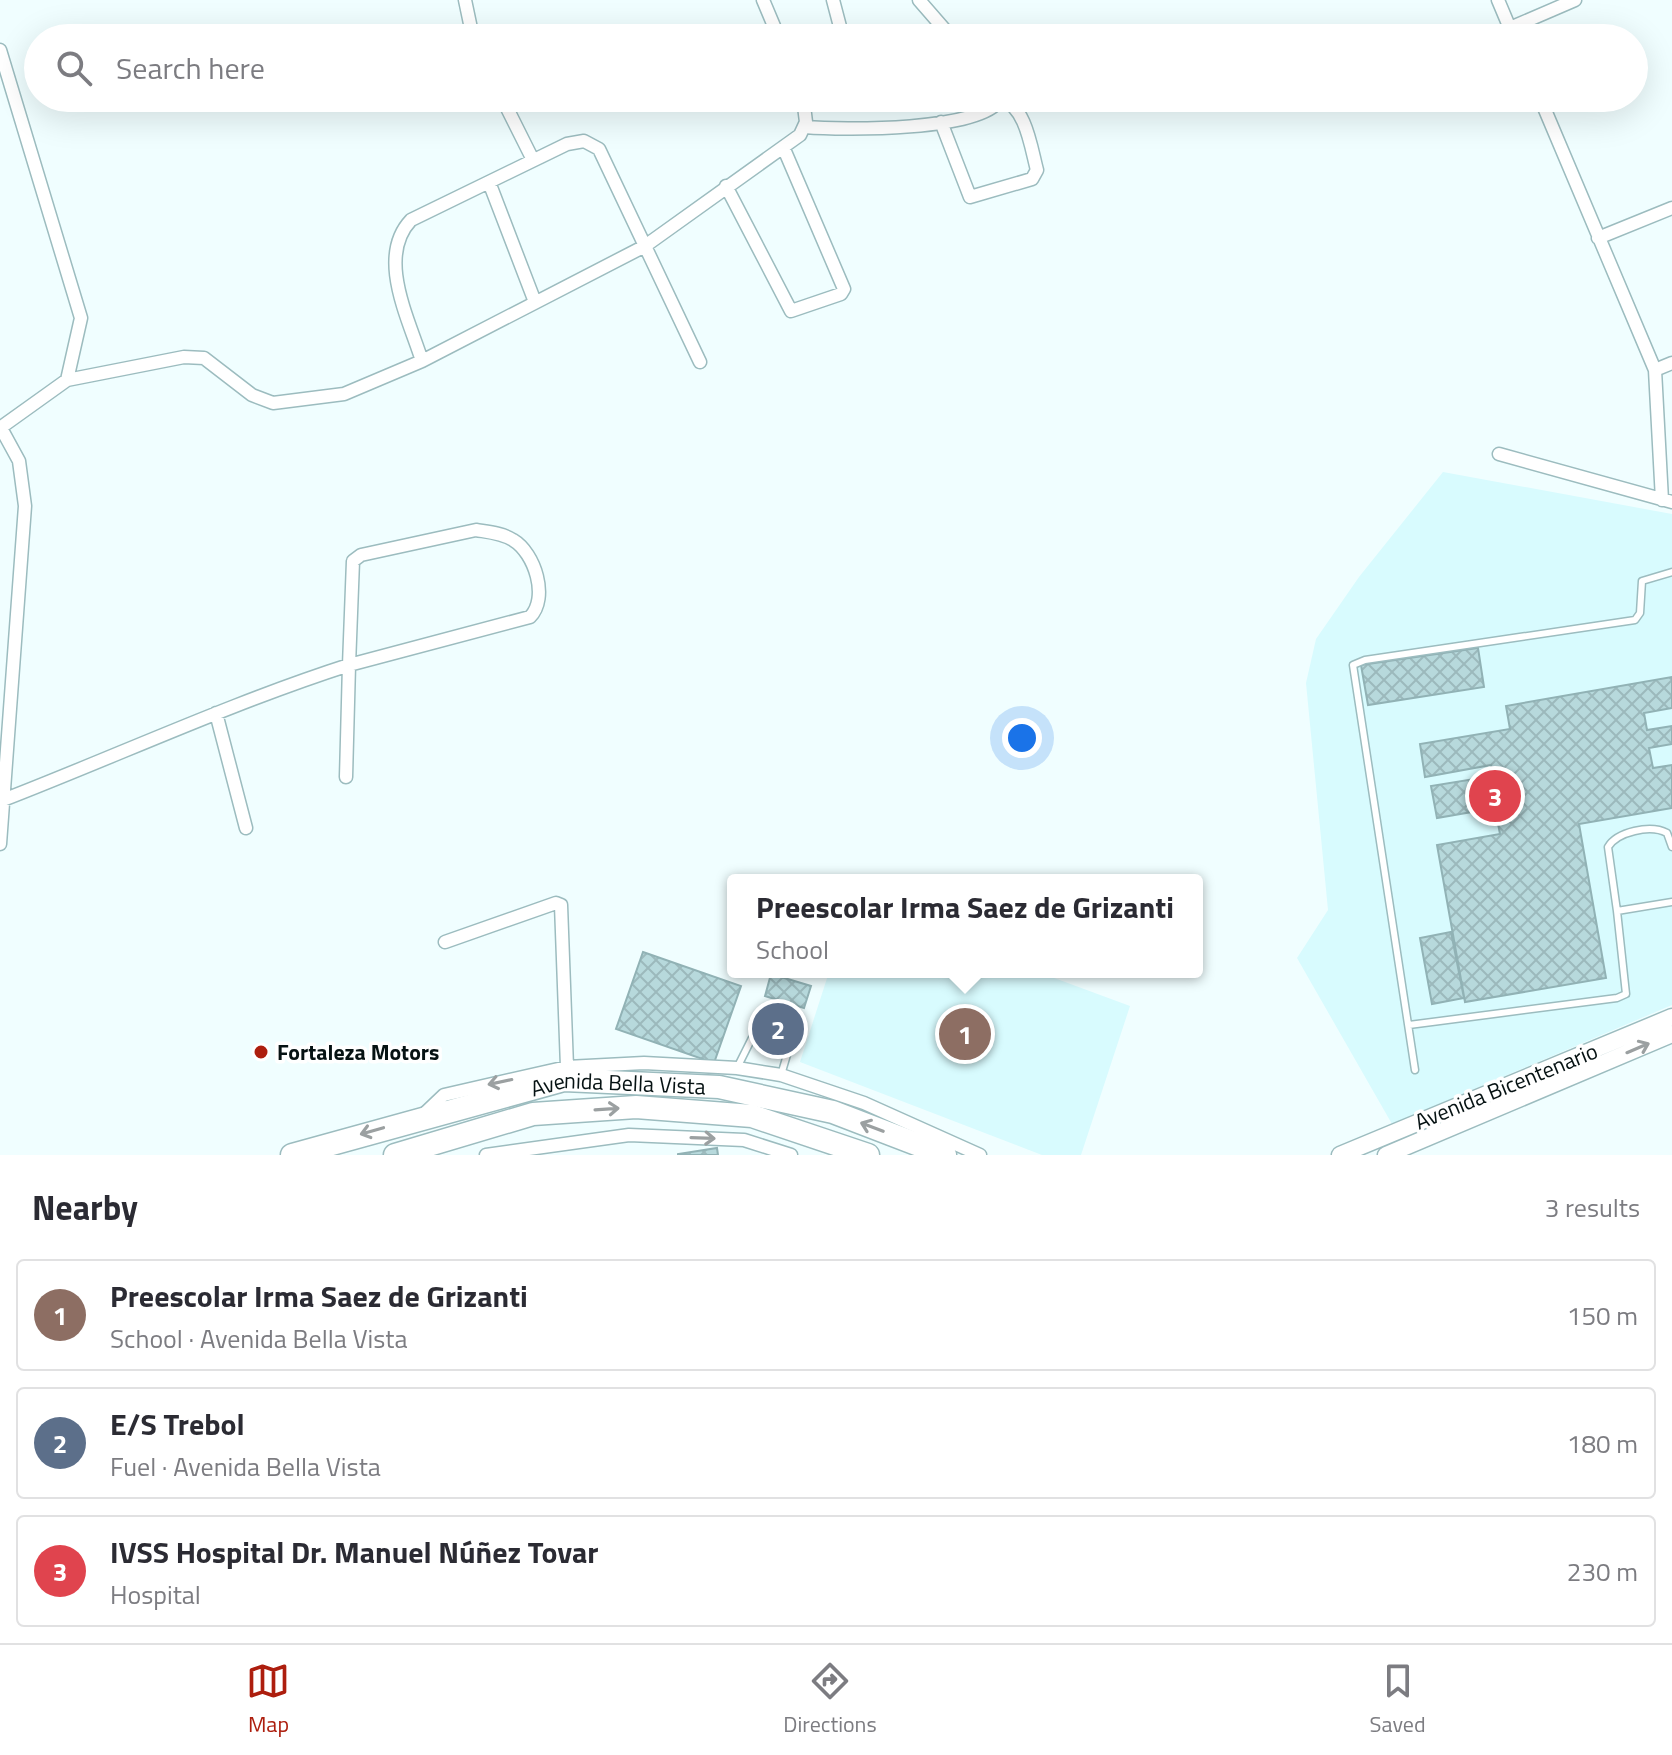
<!DOCTYPE html>
<html lang="en">
<head>
<meta charset="utf-8">
<style>
	:root { --surface:#fff; --page:#f2f2f3; --text:#2b2b33; --muted:#7c7c81; --line:#e1e1e2; --accent:#ad1e0e }
	body { margin:0; font-family:"Titillium Web",sans-serif; background:var(--page); color:var(--text) }
	.you { position:absolute; left:1022px; top:738px; width:28px; height:28px; margin:-20px; border:6px solid #fff; border-radius:50%; background:#1a73e8; box-shadow:0 0 0 12px #1a73e833 }
	.badge { display:grid; place-items:center; width:52px; height:52px; border-radius:50%; background:var(--accent); color:#fff; font-size:26px; font-weight:700 }
	.pin { position:absolute; translate:-50% -50%; border:4px solid #fff; box-shadow:0 2px 8px #0006 }
	.popup { position:absolute; left:727px; top:874px; width:476px; height:104px; box-sizing:border-box; display:grid; place-content:center; border-radius:8px; background:var(--surface); filter:drop-shadow(0 2px 6px #0005); font-size:26px; white-space:nowrap; color:var(--muted) }
	.popup b { font-size:30px; color:var(--text) }
	.popup::after { content:''; position:absolute; left:50%; top:100%; margin-left:-16px; border:16px solid transparent; border-top-color:var(--surface) }
	.list { margin:0; padding:0; list-style:none }
	h2 { display:flex; justify-content:space-between; align-items:center; height:104px; margin:0; padding:0 32px; font-size:34px }
	h2 small { font-size:26px; font-weight:400; color:var(--muted) }
	.list li { display:grid; grid-template-columns:52px 1fr auto; gap:24px; align-items:center; box-sizing:border-box; height:112px; margin:0 16px 16px; padding:0 16px; border:2px solid var(--line); border-radius:8px }
	.list b { display:block; font-size:30px; white-space:nowrap }
	.list p { margin:0; font-size:26px; white-space:nowrap; color:var(--muted) }
	.list em { font-size:26px; font-style:normal; color:var(--muted) }
	.icon { flex:none; width:44px; height:44px; fill:none; stroke:currentColor; stroke-width:2; stroke-linecap:round; stroke-linejoin:round }
	.map { position:relative; flex:none; width:1672px; height:1155px; overflow:hidden }
	.search { position:absolute; background:var(--surface); box-shadow:0 8px 32px #0002; left:24px; right:24px; top:24px; height:88px; display:flex; align-items:center; gap:20px; box-sizing:border-box; padding:0 28px; border-radius:44px; color:var(--muted); font-size:30px }
	.sheet { height:488px; background:var(--surface) }
	nav { display:flex; justify-content:space-around; align-items:center; box-sizing:border-box; height:112px; border-top:2px solid var(--line); background:var(--surface); font-size:22px; color:var(--muted) }
	nav a { display:grid; justify-items:center; gap:4px }
	nav .on { color:var(--accent) }
	.map>svg:first-child { display:block }
</style>
</head>
<body>
<div class="map">
<svg width="1672" height="1155" viewBox="0 0 1672 1155">
	<defs>
		<pattern id="building-cross-hatch" width="8" height="8" patternUnits="userSpaceOnUse" patternTransform="scale(2)"><rect width="8" height="8" fill="#b7d9dc"/><path d="M0 0l8 8M0 8l8-8" fill="none" stroke="#9cb9bc"/></pattern>
	</defs>
	<rect width="100%" height="100%" fill="#f0feff"/>
	<path fill="#d8fbfe" d="M1443,472l229,42v491l-280,119 -95,-166 31,-48 -22,-227 10,-44 43,-62z
		M829,972h209l92,34 -49,149h-39l-242,-93z"/>
	<path fill="url(#building-cross-hatch)" stroke="#91b2b5" stroke-width="2" d="M1478,648l6,39 -116,18 -7,-40z
		M1672,677v31l-28,5 3,17 25,-4v18l-23,4 4,20 19,-3v43l-93,16 27,154 -141,24 -28,-157 63,-11 -5,-26 -58,10 -6,-32 62,-10 -2,-11 -66,12 -5,-33 90,-15 -4,-23z
		M1451,932l13,66 -32,6 -12,-66z
		M643,952l98,34 -27,77 -98,-34z
		M771,974l40,12 -7,22 -39,-12z
		M786,1004l13,10 -30,39 -12,-9z
		M717,1148l1,7h-40v-1z"/>
	<g fill="none" stroke-linecap="round" stroke-linejoin="round">
		<defs>
			<path id="lane" d="M1672,847l-5,-14c-17,-9 -50,-1 -59,14l9,64 55,-9
				M1409,1025l208,-27 9,-4 -9,-83
				M737,1068l22,-44h12
				M1415,1070l-62,-405 12,-5 270,-40 5,-7 2,-32 30,-9
				M781,1075l8,-27 -5,-14"/>
			<path id="street" d="M465,0l8,38
				M763,0l16,38
				M833,0l10,38
				M919,0l33,38
				M1498,0l16,38
				M1510,28l65,-28
				M0,50l81,268 -14,62
				M502,98l31,62
				M1540,98l115,272 7,130
				M941,122l29,75 62,-18 5,-9c-6,-22 -11,-64 -36,-71
				M805,127c35,3 180,5 196,-29
				M489,182l46,120
				M726,186l65,125 50,-17 3,-5 -60,-140
				M1598,238l74,-30
				M422,361c-13,-42 -46,-104 -11,-141l156,-76 17,-3 15,8 101,213
				M1655,370l17,-7
				M0,428l67,-48 117,-23 20,1 48,37 21,8 71,-9 78,-33 223,-115 155,-111 6,-13 -3,-24
				M1499,454l173,48
				M476,530c12,2 26,3 37,10 22,13 36,58 17,77l-181,48 4,-104 8,-6z
				M216,713l30,115
				M3,800c116,-45 228,-97 346,-135l-3,112
				M0,844l25,-338 -6,-45 -18,-33
				M445,942l111,-39 5,2 6,162
				M423,1115l21,-20 123,-28 77,-4 93,5 44,7 83,28 116,52
				M486,1155l143,-20 115,5 47,15"/>
			<path id="secondary" d="M1340,1155l332,-138
				M1386,1155l286,-121"/>
			<g id="highway">
				<path id="s1" d="M292,1155l272,-75 155,7 114,25 112,43"/>
				<path d="M395,1155l138,-41 103,-7 116,9 116,39"/>
			</g>
		</defs>
		<use href="#lane" stroke="#9cbcbf" stroke-width="9"/>
		<use href="#street" stroke="#9cbcbf" stroke-width="15"/>
		<use href="#secondary" stroke="#9cbcbf" stroke-width="19"/>
		<use href="#highway" stroke="#9cbcbf" stroke-width="25"/>
		<use href="#lane" stroke="#fff" stroke-width="6"/>
		<use href="#street" stroke="#fff" stroke-width="12"/>
		<use href="#secondary" stroke="#fff" stroke-width="16"/>
		<use href="#highway" stroke="#fff" stroke-width="22"/>
	</g>
	<defs><path id="oneway-shaft" d="M-6 0H5M1.5-3L5.5 0L1.5 3" fill="none" stroke-width="1.6" stroke-linecap="round" stroke-linejoin="round" transform="scale(2)"/></defs>
	<g stroke="#9ba0a1">
		<use href="#oneway-shaft" transform="translate(1638 1048) rotate(-23)"/>
		<use href="#oneway-shaft" transform="translate(500 1082) rotate(168)"/>
		<use href="#oneway-shaft" transform="translate(607 1109) rotate(-4)"/>
		<use href="#oneway-shaft" transform="translate(872 1127) rotate(-159)"/>
		<use href="#oneway-shaft" transform="translate(372 1131) rotate(164)"/>
		<use href="#oneway-shaft" transform="translate(703 1138) rotate(2)"/>
	</g>
	<circle fill="#ad1e0e" stroke="#fff" stroke-width="3" cx="261" cy="1052" r="8"/>
	<g text-anchor="middle" stroke-width="7" stroke-linejoin="round" paint-order="stroke">
		<g font-size="22" font-weight="bold" fill="#061213" stroke="#fff" text-anchor="start">
			<text x="277" y="1060">Fortaleza Motors</text>
		</g>
		<g font-size="22" fill="#061213" stroke="#fff">
			<text transform="translate(1506 1086) rotate(-22)" y="8">Avenida Bicentenario</text>
			<text dy="8" stroke="none"><textPath href="#s1" startOffset="336">Avenida Bella Vista</textPath></text>
		</g>
	</g>
</svg>
<div class="you"></div>
<div class="pin badge" style="left:965px;top:1034px;background:#8d6e63">1</div>
<div class="popup"><b>Preescolar Irma Saez de Grizanti</b>School</div>
<div class="pin badge" style="left:778px;top:1029px;background:#5c6f8a">2</div>
<div class="pin badge" style="left:1495px;top:796px;background:#e0444e">3</div>
<div class="search"><svg class="icon" aria-label="search" viewBox="0 0 24 24"><circle cx="10" cy="10" r="6"/><path d="M15 15l6 6"/></svg>Search here</div>
</div>
<section class="sheet">
<h2>Nearby<small>3 results</small></h2>
<ul class="list">
<li><span class="badge" style="background:#8d6e63">1</span><div><b>Preescolar Irma Saez de Grizanti</b><p>School · Avenida Bella Vista</p></div><em>150 m</em></li>
<li><span class="badge" style="background:#5c6f8a">2</span><div><b>E/S Trebol</b><p>Fuel · Avenida Bella Vista</p></div><em>180 m</em></li>
<li><span class="badge" style="background:#e0444e">3</span><div><b>IVSS Hospital Dr. Manuel Núñez Tovar</b><p>Hospital</p></div><em>230 m</em></li>
</ul>
</section>
<nav>
<a class="on"><svg class="icon" aria-label="map" viewBox="0 0 24 24"><path d="M3 6l6-2 6 2 6-2v14l-6 2-6-2-6 2zM9 4v14M15 6v14"/></svg>Map</a>
<a><svg class="icon" aria-label="directions" viewBox="0 0 24 24"><path d="M12 3l9 9-9 9-9-9zM9 14v-3h6M13 9l2 2-2 2"/></svg>Directions</a>
<a><svg class="icon" aria-label="saved" viewBox="0 0 24 24"><path d="M7 4h10v16l-5-4-5 4z"/></svg>Saved</a>
</nav>
</body>
</html>
